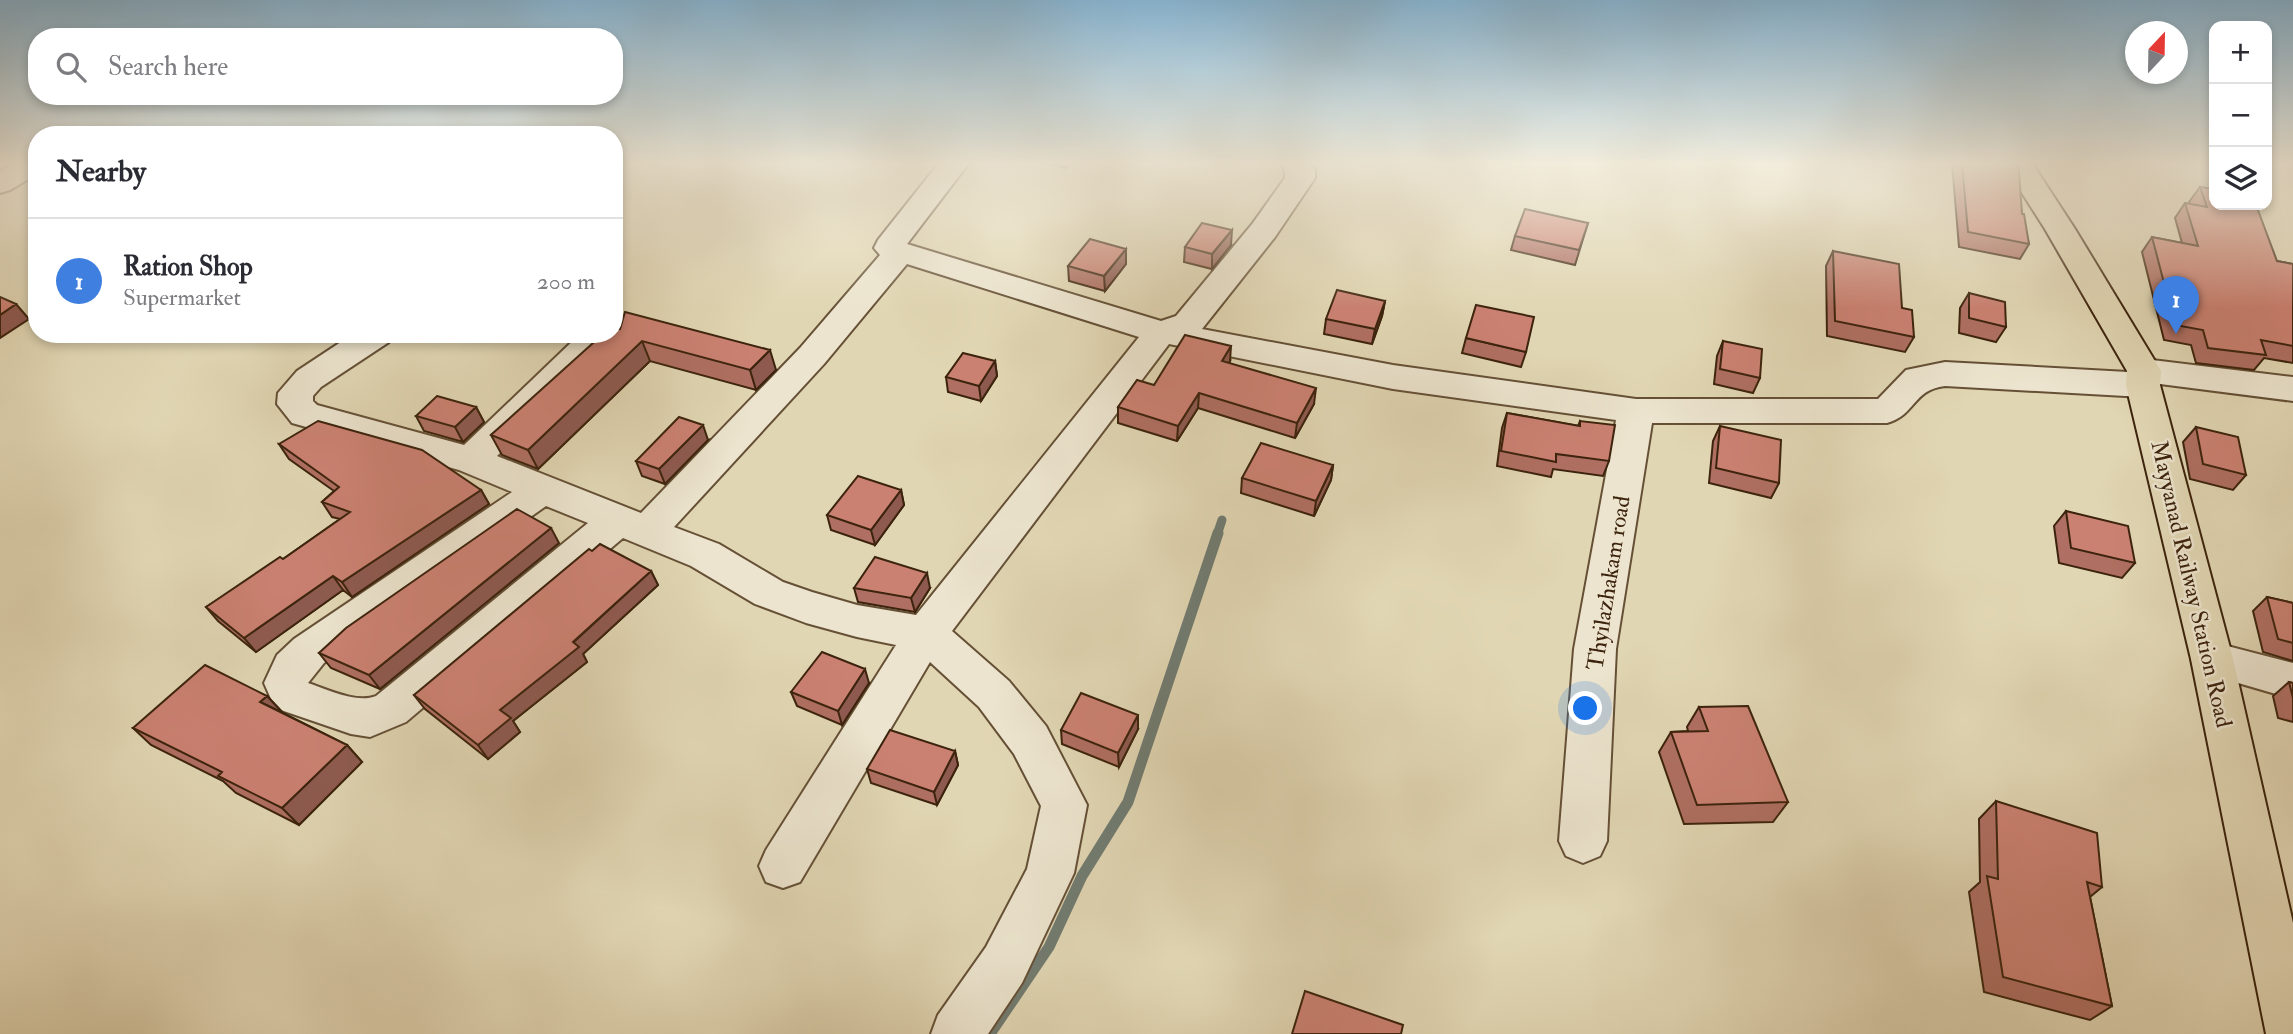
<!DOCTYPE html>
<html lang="en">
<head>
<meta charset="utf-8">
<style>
	:root { --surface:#fff; --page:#f7f7f7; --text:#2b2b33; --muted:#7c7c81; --line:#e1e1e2; --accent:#8f2418 }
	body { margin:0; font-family:"IM FELL Double Pica",serif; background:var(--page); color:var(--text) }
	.controls { position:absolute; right:21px; top:21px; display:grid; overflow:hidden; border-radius:14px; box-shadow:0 4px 10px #0003 }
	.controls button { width:63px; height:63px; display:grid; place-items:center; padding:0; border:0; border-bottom:2px solid var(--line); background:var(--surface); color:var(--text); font:35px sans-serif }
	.compass { position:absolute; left:2125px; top:21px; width:63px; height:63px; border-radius:50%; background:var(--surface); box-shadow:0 4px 10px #0003; rotate:22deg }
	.you { position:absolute; left:1586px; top:709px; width:24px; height:24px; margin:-18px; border:5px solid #fff; border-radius:50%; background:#1a73e8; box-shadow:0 0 0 10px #1a73e833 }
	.badge { display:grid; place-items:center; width:46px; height:46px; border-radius:50%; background:var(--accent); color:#fff; font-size:23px; font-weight:700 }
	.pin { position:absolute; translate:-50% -58px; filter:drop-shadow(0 2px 4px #0008) }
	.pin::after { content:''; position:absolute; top:37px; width:24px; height:21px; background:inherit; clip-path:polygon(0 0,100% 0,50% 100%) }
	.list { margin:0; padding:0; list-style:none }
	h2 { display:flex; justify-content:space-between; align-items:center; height:91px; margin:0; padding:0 28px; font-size:30px }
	h2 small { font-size:23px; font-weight:400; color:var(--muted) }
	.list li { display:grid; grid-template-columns:46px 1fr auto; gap:21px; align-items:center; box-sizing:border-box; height:126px; padding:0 28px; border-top:2px solid var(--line) }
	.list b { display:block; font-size:26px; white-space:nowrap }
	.list p { margin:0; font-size:23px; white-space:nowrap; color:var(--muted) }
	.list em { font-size:23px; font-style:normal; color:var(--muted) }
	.icon { flex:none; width:38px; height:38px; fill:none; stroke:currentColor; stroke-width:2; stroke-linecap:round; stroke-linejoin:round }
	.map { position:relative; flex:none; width:2293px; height:1034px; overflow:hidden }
	.search { position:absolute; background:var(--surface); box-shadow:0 4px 10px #0003; left:28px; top:28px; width:595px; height:77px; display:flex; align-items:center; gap:18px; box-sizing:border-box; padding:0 24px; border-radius:28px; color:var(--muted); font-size:26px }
	.panel { position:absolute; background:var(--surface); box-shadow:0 4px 10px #0003; left:28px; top:126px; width:595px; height:217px; border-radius:28px }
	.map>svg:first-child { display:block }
</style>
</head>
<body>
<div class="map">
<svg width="2293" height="1034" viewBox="0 0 2293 1034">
	<rect width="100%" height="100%" fill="#e1d6b3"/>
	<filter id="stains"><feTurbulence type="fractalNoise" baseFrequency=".00286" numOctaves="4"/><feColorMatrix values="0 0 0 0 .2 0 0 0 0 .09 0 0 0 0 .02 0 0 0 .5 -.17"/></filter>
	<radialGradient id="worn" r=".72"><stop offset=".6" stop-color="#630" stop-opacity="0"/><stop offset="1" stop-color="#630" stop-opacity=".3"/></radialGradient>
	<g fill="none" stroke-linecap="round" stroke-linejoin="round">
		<path stroke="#717c71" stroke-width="9" d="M1217,535l5,-15"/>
		<path stroke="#717c71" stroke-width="11" d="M990,1034l59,-87 33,-71 46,-74 90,-269"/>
		<defs>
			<path id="minor" d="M14,163h23v11l-27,16 -10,3v-21z
				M939,163h30l-62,81 254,77 15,-5 77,-93 32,-45v-7l-5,-8h30l5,7v8l-40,59 -73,92 191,36 243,34h242l28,-29 39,-8 183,10 4,-9 12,-4 149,18v24l-133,-17 -5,9 -12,4 -198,-11c-33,4 -29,29 -58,37h-235l-36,226 -9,192 -7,15 -17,7 -17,-7 -7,-15 15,-192 42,-229 -223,-31 -224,-45 -217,287 57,50 37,45 41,79 -13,68 -52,110 -34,51h-57l7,-19 48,-68 41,-78 14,-63 -27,-52 -35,-47 -49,-45 -130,220 -17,6 -17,-6 -7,-16 7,-16 130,-205 -39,-8 -51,-14 -51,-19 -64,-38 -68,-28 -217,184 -36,15 -19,-3 -76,-26 -11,-25 13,-28 17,-16 218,-147 -53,-22 -167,-47 -15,-19 1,-11 19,-22 56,-37h41l-5,8 -68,45 -8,9v5l4,4 147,40 116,-111h34v-4l3,4 -5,8 -115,114 144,57 159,-165 80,-93 -6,-7 4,-8zM907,264l232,73 -223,278 -59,-10 -45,-13 -29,-10 -64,-38 -45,-17 150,-163zM546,506l42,17 -212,173c-20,8 -49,-7 -68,-13l16,-20z
				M2212,642l81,21v36l-96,-28 -6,-12 6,-12z"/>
			<path id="major" d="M2003,163h29l43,66 86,142 -1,14 73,274 60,264v111h-27l-75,-375 -65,-274 1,-14 -82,-142z"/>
		</defs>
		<use href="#minor" stroke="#655036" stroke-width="4"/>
		<use href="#major" stroke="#3c230d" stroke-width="4"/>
		<use href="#minor" fill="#ece4ce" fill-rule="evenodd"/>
		<use href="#major" fill="#e1d6b3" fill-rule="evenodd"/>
	</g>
	<path fill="#af6f62" stroke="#3c230d" stroke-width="2" d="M1049,163h21l-3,5z
		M1952,163h64l6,51 7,30 -9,15 -61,-12z
		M2200,187l77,74 16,3v99l-29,-5 -10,12 -58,-7 -5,-18 -27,-5 -22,-88 10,-15 30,6 -7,-25 10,-15 5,1 -1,-2z
		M1588,223l-13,42 -64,-15 4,-14z
		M1231,245l-19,24 -28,-7 1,-15z
		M1126,249v15l-21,27 -36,-10 -1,-15z
		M1833,251l81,86 -9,15 -78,-16 -1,-70z
		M1969,293l37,34 -10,15 -37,-9 1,-25z
		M1385,301l-3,15 -10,28 -48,-10 2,-15z
		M614,334l162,36 -20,20 -106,-29 -112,108 -36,-14 -11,-20z
		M1466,338l60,14 -5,15 -59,-14z
		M1723,341l37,37 -7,15 -39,-9 3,-28z
		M995,361l2,15 -16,25 -33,-9 -2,-15z
		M1230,361l-1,2 85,41 -19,34 -97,-30 -21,33 -59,-18v-16l36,-22z
		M476,407l8,15 -21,20 -39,-11 -8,-15z
		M1507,413l71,13 2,-5 29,40 -6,15 -50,-7 -2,8 -54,-11 5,-38z
		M1720,426l59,57 -8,15 -62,-15 4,-42z
		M2196,427l50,48 -13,15 -43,-11 -7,-37z
		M708,440l-43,44 -23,-8 -6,-15z
		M279,444l202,46 8,14 -137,93 -9,-7 -87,62 -38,-31 -12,-14 77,-48 57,-40 -8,-2 -10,-15 12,-11 -45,-32z
		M1333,465l-2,15 -17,36 -73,-23 1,-15z
		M901,490l3,15 -29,40 -44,-15 -4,-15z
		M2066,511l69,52 -13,15 -63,-15 -5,-37z
		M559,543l-179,146 -49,-21 -12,-15z
		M651,571l7,14 -75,69 4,8 -74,59 7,11 -32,27 -63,-50 -11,-14z
		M854,588h76l-15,24 -57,-10z
		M2267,597l26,6v58l-30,-9 -10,-41z
		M2289,682l4,1v39l-15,-4 -5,-22z
		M869,683l-27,42 -45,-19 -6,-14z
		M267,696l16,17 64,32 15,17 -63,63 -63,-32 -13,-12 -72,-36 -18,-17z
		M1699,707l89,95 -15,20 -89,2 -25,-72 12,-20 17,-1 -1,-4z
		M1138,729l-19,38 -57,-23 -1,-14z
		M955,751l3,14 -21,40 -66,-22 -4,-14z
		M1996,801l106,86 -12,10 22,109 -22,14 -106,-28 -15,-100 11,-10 -1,-63z"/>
	<path fill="#8e5a50" stroke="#3c230d" stroke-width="2" d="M1232,230l-1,15 -19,24v-15z
		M1126,249v15l-21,27 -1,-15z
		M1385,301l-3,15 -10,28 3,-15z
		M16,304l13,15 -29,19v-23z
		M642,341l8,20 -112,108 -10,-19z
		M1231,346l-1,15 -9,15 1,-15z
		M770,350l6,20 -20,20 -6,-20z
		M995,361l2,15 -16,25 -2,-15z
		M1316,388l-2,16 -19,34 2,-15z
		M1199,393l-1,15 -21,33 1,-15z
		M476,407l8,15 -21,20 -8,-15z
		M703,425l5,15 -43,44 -6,-15z
		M1333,465l-2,15 -17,36 2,-15z
		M481,490l8,14 -137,93 -10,-15z
		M901,490l3,15 -29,40 -4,-15z
		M551,528l8,15 -179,146 -11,-14z
		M651,571l7,14 -75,69 4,8 -74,59 7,11 -32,27 -10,-14 22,-35z
		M927,573l3,15 -15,24 -4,-14z
		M333,576l10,14 -87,62 -12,-14z
		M865,669l4,14 -27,42 -4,-14z
		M267,696l16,17 -23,-11z
		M1138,715v14l-19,38 -1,-14z
		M347,745l15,17 -63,63 -17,-17z
		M955,751l3,14 -21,40 -3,-13z"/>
	<path fill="#cb8172" stroke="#3c230d" stroke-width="2" d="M1962,163h54l3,8 3,43h2l5,30 -61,-12z
		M2200,187l14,2v16h42l21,56 16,3v82l-32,-6 5,15 -58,-7 -5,-18 -28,-5 -23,-88 46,9 -13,-43 22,4z
		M1525,209l63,14 -9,27 -64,-14z
		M1202,223l30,7 -20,24 -27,-7z
		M1090,239l36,10 -22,27 -36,-10z
		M1833,251l66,13 3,44 10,2 2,27 -79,-16z
		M1337,290l48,11 -10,28 -49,-10z
		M1969,293l36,9 1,25 -37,-9z
		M0,297l16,7 -16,11z
		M1476,305l58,12 -8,35 -60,-14z
		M625,312l145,38 -20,20 -108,-29 -114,109 -37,-15 112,-101h11v-7l6,2z
		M1185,335l46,11 -9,15 94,27 -19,35 -98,-30 -21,33 -60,-19 19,-27 17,5z
		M1723,341l39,8 -2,29 -40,-9z
		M963,353l32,8 -16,25 -33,-9z
		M437,396l39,11 -21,20 -39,-11z
		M1507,413l73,13v-5l35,4 -6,36 -53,-7v8l-55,-11z
		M679,417l24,8 -44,44 -23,-8z
		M318,421l104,29 59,40 -139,92 -9,-6 -89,62 -38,-31 74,-50 3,2 67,-47 -28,-10 17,-15 -60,-43z
		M1720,426l61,14 -2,43 -63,-15z
		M2196,427l42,10 8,38 -43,-11z
		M1261,443l72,22 -17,36 -74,-23z
		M858,476l43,14 -30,40 -44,-15z
		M517,509l34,19 -182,147 -50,-22 27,-25z
		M2066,511l62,15 7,37 -64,-15z
		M600,544l51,27 -78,71 6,5 -79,63 11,8 -33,27 -64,-50 175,-146 3,2z
		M875,557l52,16 -16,25 -57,-10z
		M2267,597l26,6v40l-15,-4z
		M822,652l43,17 -27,42 -47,-19z
		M205,665l62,31 -7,6 87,43 -65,63 -64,-32 4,-4 -89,-44z
		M2289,682l4,1v15z
		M1081,693l57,22 -20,38 -57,-23z
		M1748,706l40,96 -91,3 -26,-73 37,-1 -9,-24z
		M890,730l65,21 -21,41 -67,-23z
		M1996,801l101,32 5,54 -15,-5 25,124 -109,-29 -16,-101 11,3z
		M1305,991l98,34 -2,9h-109z"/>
	<linearGradient id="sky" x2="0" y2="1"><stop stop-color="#87b5d3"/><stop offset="0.53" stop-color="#f2eddd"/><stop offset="1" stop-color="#f2eddd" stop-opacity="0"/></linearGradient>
	<rect width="2293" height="308" fill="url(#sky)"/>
	<g text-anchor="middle" stroke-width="5" stroke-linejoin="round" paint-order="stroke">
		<g font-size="23" fill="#3c230d" stroke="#ece4ce">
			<text transform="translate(1608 583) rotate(-81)" y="8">Thyilazhakam road</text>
			<text transform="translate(2192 584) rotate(77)" y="8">Mayyanad Railway Station Road</text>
		</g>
	</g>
	<rect width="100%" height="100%" filter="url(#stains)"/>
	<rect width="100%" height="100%" fill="url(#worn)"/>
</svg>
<div class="controls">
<button>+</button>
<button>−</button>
<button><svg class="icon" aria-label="layers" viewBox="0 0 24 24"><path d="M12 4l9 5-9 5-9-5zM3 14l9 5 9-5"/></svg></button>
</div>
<svg class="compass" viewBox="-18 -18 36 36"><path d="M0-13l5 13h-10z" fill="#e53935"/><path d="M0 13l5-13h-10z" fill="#7c7c81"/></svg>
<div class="you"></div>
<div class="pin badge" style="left:2176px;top:334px;background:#3f7fe0">1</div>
<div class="search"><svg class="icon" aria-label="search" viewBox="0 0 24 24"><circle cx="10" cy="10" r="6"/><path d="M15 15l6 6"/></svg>Search here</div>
<section class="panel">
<h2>Nearby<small></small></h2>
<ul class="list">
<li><span class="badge" style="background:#3f7fe0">1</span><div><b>Ration Shop</b><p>Supermarket</p></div><em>200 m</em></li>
</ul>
</section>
</div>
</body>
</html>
